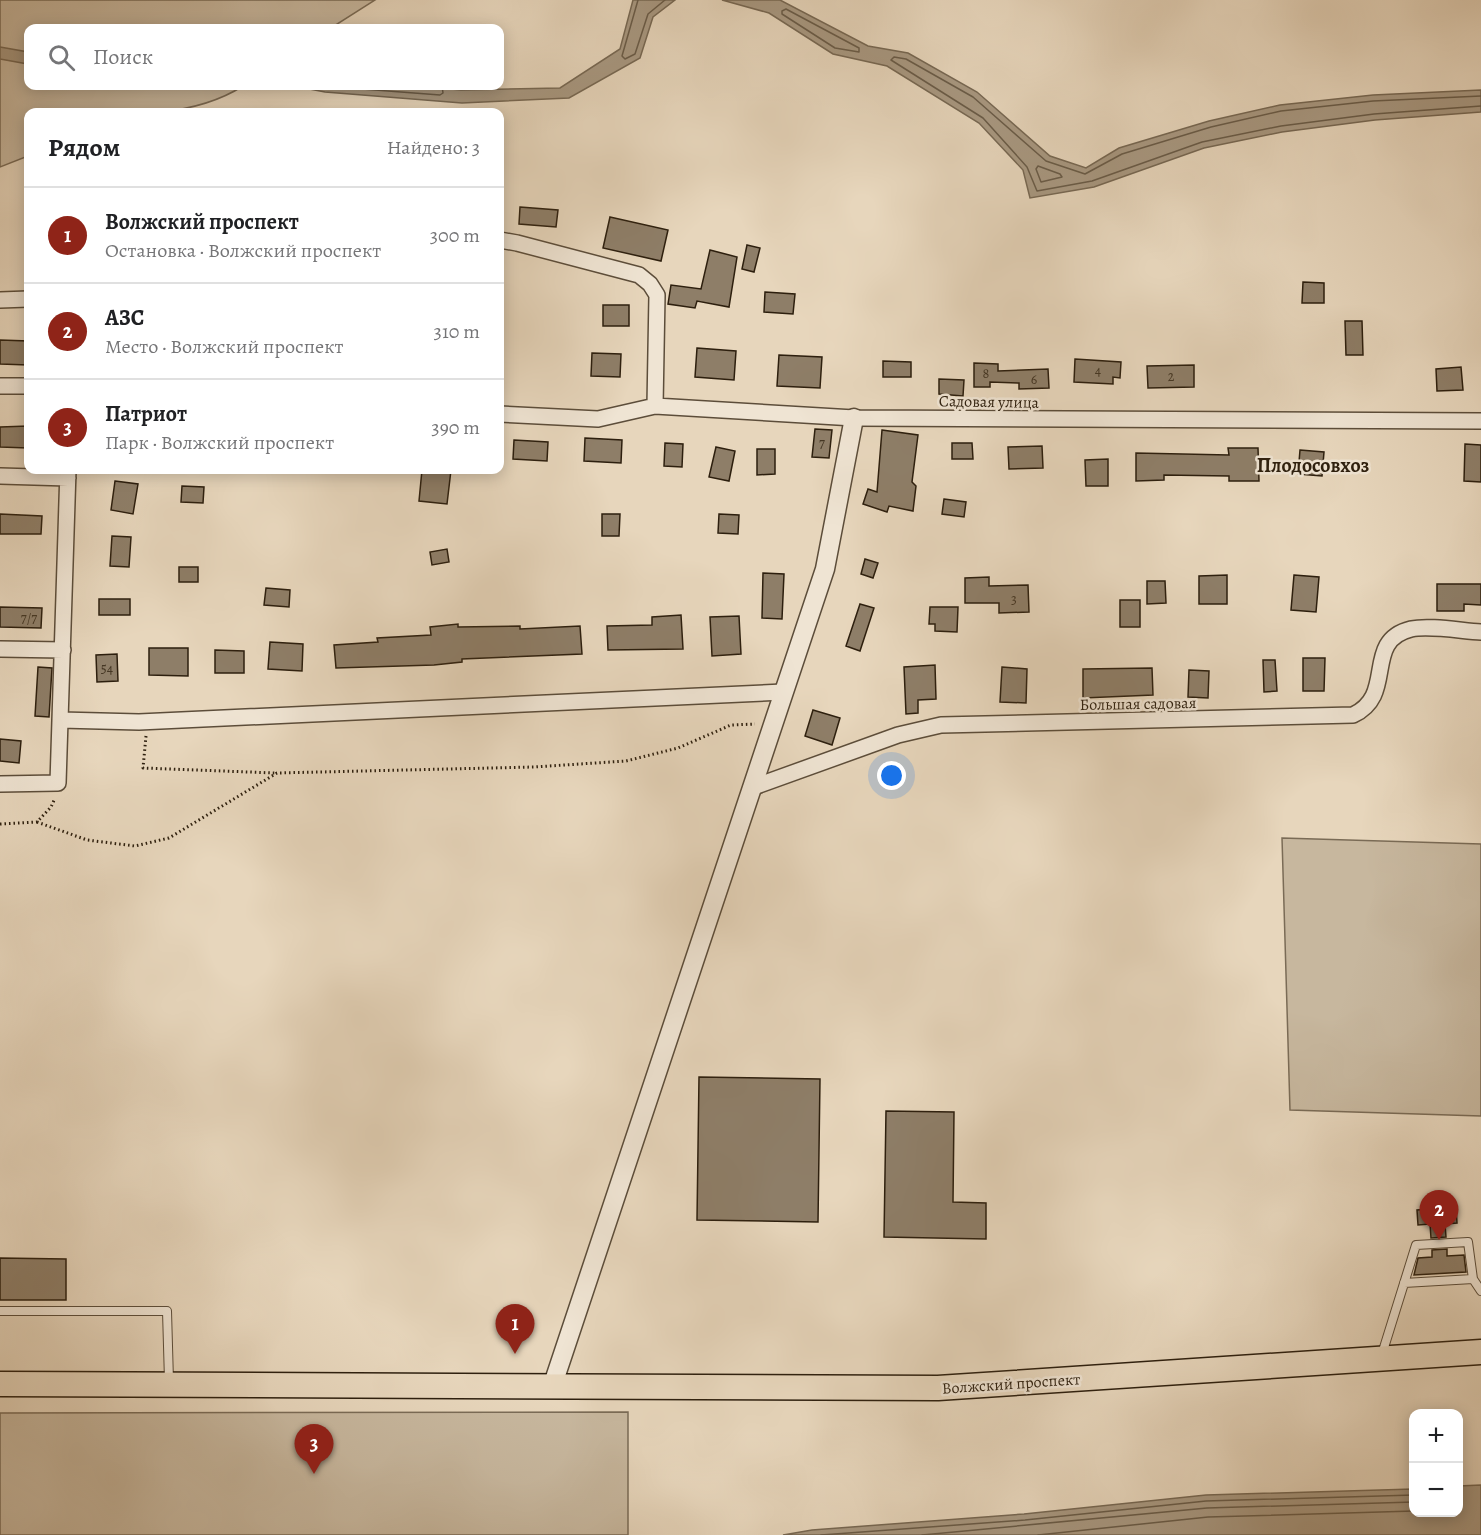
<!DOCTYPE html>
<html lang="ru">
<head>
<meta charset="utf-8">
<style>
	:root { --surface:#fff; --page:#f2f2f2; --text:#202124; --muted:#757577; --line:#e0e0e0; --accent:#8f2418 }
	body { margin:0; font-family:Alegreya,serif; background:var(--page); color:var(--text) }
	.controls { position:absolute; right:18px; bottom:18px; display:grid; overflow:hidden; border-radius:12px; box-shadow:0 3px 15px #0003 }
	.controls button { width:54px; height:54px; display:grid; place-items:center; padding:0; border:0; border-bottom:2px solid var(--line); background:var(--surface); color:var(--text); font:30px sans-serif }
	.you { position:absolute; left:892px; top:776px; width:21px; height:21px; margin:-15px; border:4px solid #fff; border-radius:50%; background:#1a73e8; box-shadow:0 0 0 9px #1a73e833 }
	.badge { display:grid; place-items:center; width:39px; height:39px; border-radius:50%; background:var(--accent); color:#fff; font-size:20px; font-weight:700 }
	.pin { position:absolute; translate:-50% -50px; filter:drop-shadow(0 2px 3px #0008) }
	.pin::after { content:''; position:absolute; top:32px; width:21px; height:18px; background:inherit; clip-path:polygon(0 0,100% 0,50% 100%) }
	.list { margin:0; padding:0; list-style:none }
	h2 { display:flex; justify-content:space-between; align-items:center; height:78px; margin:0; padding:0 24px; font-size:26px }
	h2 small { font-size:20px; font-weight:400; color:var(--muted) }
	.list li { display:grid; grid-template-columns:39px 1fr auto; gap:18px; align-items:center; box-sizing:border-box; height:96px; padding:0 24px; border-top:2px solid var(--line) }
	.list b { display:block; font-size:22px; white-space:nowrap }
	.list p { margin:0; font-size:20px; white-space:nowrap; color:var(--muted) }
	.list em { font-size:20px; font-style:normal; color:var(--muted) }
	.icon { flex:none; width:33px; height:33px; fill:none; stroke:currentColor; stroke-width:2; stroke-linecap:round; stroke-linejoin:round }
	.map { position:relative; flex:none; width:1481px; height:1535px; overflow:hidden }
	.search { position:absolute; background:var(--surface); box-shadow:0 3px 15px #0003; left:24px; top:24px; width:480px; height:66px; display:flex; align-items:center; gap:15px; box-sizing:border-box; padding:0 21px; border-radius:12px; color:var(--muted); font-size:22px }
	.panel { position:absolute; background:var(--surface); box-shadow:0 3px 15px #0003; left:24px; top:108px; width:480px; height:366px; border-radius:12px }
	.map>svg:first-child { display:block }
</style>
</head>
<body>
<div class="map">
<svg width="1481" height="1535" viewBox="0 0 1481 1535">
	<rect width="100%" height="100%" fill="#e7d6bc"/>
	<filter id="stains"><feTurbulence type="fractalNoise" baseFrequency=".00333" numOctaves="4"/><feColorMatrix values="0 0 0 0 .2 0 0 0 0 .09 0 0 0 0 .02 0 0 0 .5 -.17"/></filter>
	<radialGradient id="worn" r=".72"><stop offset=".6" stop-color="#630" stop-opacity="0"/><stop offset="1" stop-color="#630" stop-opacity=".3"/></radialGradient>
	<path fill="#c7b79e" stroke="#7a6b56" stroke-width="1.5" d="M0,0h375l-44,28h-303v58h215c-61,39 -145,26 -215,26v44l-28,11z
		M1282,838l199,6v272l-191,-6z
		M628,1412v123h-628v-122z"/>
	<path fill="#a89881" stroke="#776853" stroke-width="1.5" d="M633,0h42l-22,17 -13,41 -71,40 -107,5 -137,-11 -31,-6h125l42,4 99,-2 60,-39z
		M722,0h58l88,46 40,7 69,39 73,64 36,12 33,-20 90,-27 71,-16 93,-10 108,-5v22l-106,8 -93,12 -78,16 -110,39 -64,11 -7,-28 -44,-47 -92,-57 -54,-12 -64,-41z
		M0,47l28,5v12l-28,-5z
		M1481,1485v50h-698l29,-5 212,-16 182,-19 207,-6 1,23h44l1,-26z"/>
	<g fill="none" stroke-linecap="round" stroke-linejoin="round">
		<path stroke="#6a5c48" stroke-width="1.5" d="M638,0l-16,56 3,3 10,-5 13,-40 17,-14
			M786,9l73,39v4l-24,-4 -53,-34v-3z
			M323,86l117,9 3,-2 -1,-7
			M1481,96l-108,5 -92,10 -70,16 -89,27 -37,20 -39,-13 -73,-64 -67,-38 -12,-2 -3,3 92,58 44,49 10,24 55,-10 110,-39 79,-16 93,-12 107,-8
			M1038,166l22,8 2,3 -21,5 -5,-13z
			M821,1535l204,-15 181,-19 208,-6
			M922,1535l285,-27 207,-6
			M1038,1535l170,-18 206,-6"/>
	</g>
	<path fill="#8e7e68" stroke="#2d1f0e" stroke-width="1.5" d="M520,207l38,3 -2,17 -37,-3z
		M610,217l58,13 -7,31 -58,-13z
		M747,245l13,3 -6,24 -12,-3z
		M710,250l27,7 -8,50 -32,-6 -2,7 -27,-4 3,-19 30,4z
		M1303,282l21,1v20h-22z
		M765,292l30,2 -2,20 -29,-2z
		M603,305h26v21h-26z
		M1345,321h17l1,34h-17z
		M0,340l28,1v24l-28,-1z
		M697,348l39,3 -2,29 -39,-3z
		M592,353l29,1 -1,23 -29,-1z
		M779,355l43,2 -2,31 -43,-2z
		M1075,359l46,3 -1,16 -7,-1v7l-39,-2z
		M883,361l28,1v15h-28z
		M974,363l24,1v7l50,-2 1,19 -30,1v-6l-29,-1v5h-16z
		M1194,365v22l-46,1 -1,-22z
		M1461,367l2,23 -26,1 -1,-22z
		M939,379l25,1 -1,16 -24,-2z
		M28,426v22l-28,-1v-20z
		M815,429l17,1 -3,28 -17,-1z
		M882,430l36,5 -6,47 4,4 -3,25 -24,-5 -2,6 -24,-8 5,-15 9,3z
		M585,438l37,2 -1,23 -37,-2z
		M514,440l34,2 -1,19 -34,-2z
		M665,443l18,1 -1,23 -18,-1z
		M952,443h20l1,16h-21z
		M1465,444l16,1v37l-17,-1z
		M1042,446l1,22 -34,1 -1,-22z
		M716,447l19,4 -6,30 -20,-4z
		M1228,448h30l1,33h-30v-5l-65,-1v5l-28,1v-28l93,2z
		M757,449h18v25l-18,1z
		M1300,450l24,2 -2,24 -24,-2z
		M1108,459v27h-22l-1,-26z
		M422,470h29l-4,34 -28,-3z
		M115,481l23,3 -5,30 -22,-4z
		M182,486l22,1 -1,16 -22,-1z
		M944,499l22,3 -2,15 -22,-3z
		M0,514l42,2 -1,18h-41z
		M602,514h18l-1,22h-17z
		M719,514l20,1 -1,19 -20,-1z
		M112,536l19,1 -2,30 -19,-1z
		M447,549l2,13 -17,3 -2,-13z
		M865,559l13,4 -5,15 -12,-4z
		M179,567h19v15h-19z
		M763,573l21,1 -2,45 -20,-1z
		M1227,575v29h-28v-28z
		M1294,575l25,2 -3,35 -25,-2z
		M989,577v9l39,-1 1,27 -30,1v-10h-34v-25z
		M1147,581h18l1,22 -19,1z
		M1437,584h44v21l-17,-1v7h-27z
		M266,588l24,2 -1,17 -25,-2z
		M99,599h31v16h-31z
		M1120,600h20v27h-20z
		M860,604l14,4 -14,43 -14,-5z
		M0,607l42,1 -1,20 -41,-1z
		M930,607h28l-1,25 -22,-1v-7h-6z
		M681,615l2,34 -75,1 -1,-24 45,-1v-8z
		M739,616l2,38 -29,2 -2,-39z
		M458,624v3l62,-1v3l60,-3 2,28 -120,5v3l-28,3 -98,3 -2,-23 44,-3 -1,-4 54,-3 -1,-8z
		M270,642l33,2 -1,27 -34,-2z
		M149,648h39v28l-39,-1z
		M215,650l29,1v22h-29z
		M117,654l1,27 -21,1 -1,-27z
		M1303,658h22l-1,33h-21z
		M1263,660h12l2,31 -13,1z
		M935,665l1,34 -18,1v13l-12,1 -2,-47z
		M38,667l14,1 -3,49 -14,-1z
		M1002,667l25,2 -1,34 -26,-1z
		M1152,668l1,27 -70,3v-29z
		M1189,670l20,1 -1,27 -20,-1z
		M813,710l27,8 -8,27 -27,-9z
		M0,739l21,2 -2,22 -19,-2z
		M699,1077l121,2 -2,143 -121,-2z
		M886,1111l68,1 -1,90 33,1v36l-102,-2z
		M1456,1207l1,16 -12,1 1,13 -15,1 -1,-14 -12,1 -1,-15z
		M1447,1249v7l17,-1 2,17 -52,3 4,-17 14,-1v-7z
		M0,1258l66,1v41h-66z"/>
	<g fill="none" stroke-linecap="round" stroke-linejoin="round">
		<defs>
			<path id="service" d="M1404,1283l69,-4
				M0,1311h167l2,70
				M1382,1354l34,-109 52,-3 5,37 8,12"/>
			<path id="minor" d="M500,240l17,3 122,32 11,9 7,11 -2,111
				M0,300l28,-1
				M0,386h28
				M500,414l98,5 57,-13 199,12 627,3
				M0,476l68,2
				M0,649l63,1
				M61,720l78,2 644,-30
				M0,784l58,-1 10,-313
				M751,788l147,-53 43,-10 412,-10c44,-20 9,-74 58,-86 18,-4 51,2 70,3"/>
			<path id="tertiary" d="M552,1387l273,-818 29,-151"/>
			<path id="primary" d="M0,1384l938,4 543,-36"/>
		</defs>
		<use href="#service" stroke="#5c4d3a" stroke-width="10"/>
		<use href="#minor" stroke="#5c4d3a" stroke-width="18"/>
		<use href="#tertiary" stroke="#5c4d3a" stroke-width="21"/>
		<use href="#primary" stroke="#2d1f0e" stroke-width="27"/>
		<path stroke="#2d1f0e" stroke-width="3" stroke-dasharray="1.5 3" stroke-linecap="butt" d="M146,736l-3,32 132,5
			M37,822l50,18 48,6 34,-8 108,-65 257,-6 92,-6 52,-13 53,-23 24,-1
			M0,824l37,-2 14,-15 4,-9"/>
		<use href="#service" stroke="#efe4d3" stroke-width="8"/>
		<use href="#minor" stroke="#efe4d3" stroke-width="15"/>
		<use href="#tertiary" stroke="#efe4d3" stroke-width="18"/>
		<use href="#primary" stroke="#e7d6bc" stroke-width="24"/>
	</g>
	<g text-anchor="middle" stroke-width="5" stroke-linejoin="round" paint-order="stroke">
		<g font-size="14" fill="#453724">
			<text x="1098" y="375">4</text>
			<text x="986" y="378">8</text>
			<text x="1171" y="381">2</text>
			<text x="1034" y="384">6</text>
			<text x="822" y="448">7</text>
			<text x="1014" y="604">3</text>
			<text x="29" y="623">7/7</text>
			<text x="107" y="673">54</text>
		</g>
		<g font-size="16" fill="#2d1f0e" stroke="#efe4d3">
			<text transform="translate(989 401) rotate(1)" y="6">Садовая улица</text>
			<text transform="translate(1138 703) rotate(-1)" y="6">Большая садовая</text>
			<text transform="translate(1011 1383) rotate(-4)" y="6">Волжский проспект</text>
		</g>
		<g font-size="20" font-weight="bold" fill="#2d1f0e" stroke="#efe4d3">
			<text x="1313" y="472">Плодосовхоз</text>
		</g>
	</g>
	<rect width="100%" height="100%" filter="url(#stains)"/>
	<rect width="100%" height="100%" fill="url(#worn)"/>
</svg>
<div class="controls">
<button>+</button>
<button>−</button>
</div>
<div class="you"></div>
<div class="pin badge" style="left:515px;top:1354px">1</div>
<div class="pin badge" style="left:1439px;top:1240px">2</div>
<div class="pin badge" style="left:314px;top:1474px">3</div>
<div class="search"><svg class="icon" aria-label="search" viewBox="0 0 24 24"><circle cx="10" cy="10" r="6"/><path d="M15 15l6 6"/></svg>Поиск</div>
<section class="panel">
<h2>Рядом<small>Найдено: 3</small></h2>
<ul class="list">
<li><span class="badge">1</span><div><b>Волжский проспект</b><p>Остановка · Волжский проспект</p></div><em>300 m</em></li>
<li><span class="badge">2</span><div><b>АЗС</b><p>Место · Волжский проспект</p></div><em>310 m</em></li>
<li><span class="badge">3</span><div><b>Патриот</b><p>Парк · Волжский проспект</p></div><em>390 m</em></li>
</ul>
</section>
</div>
</body>
</html>
